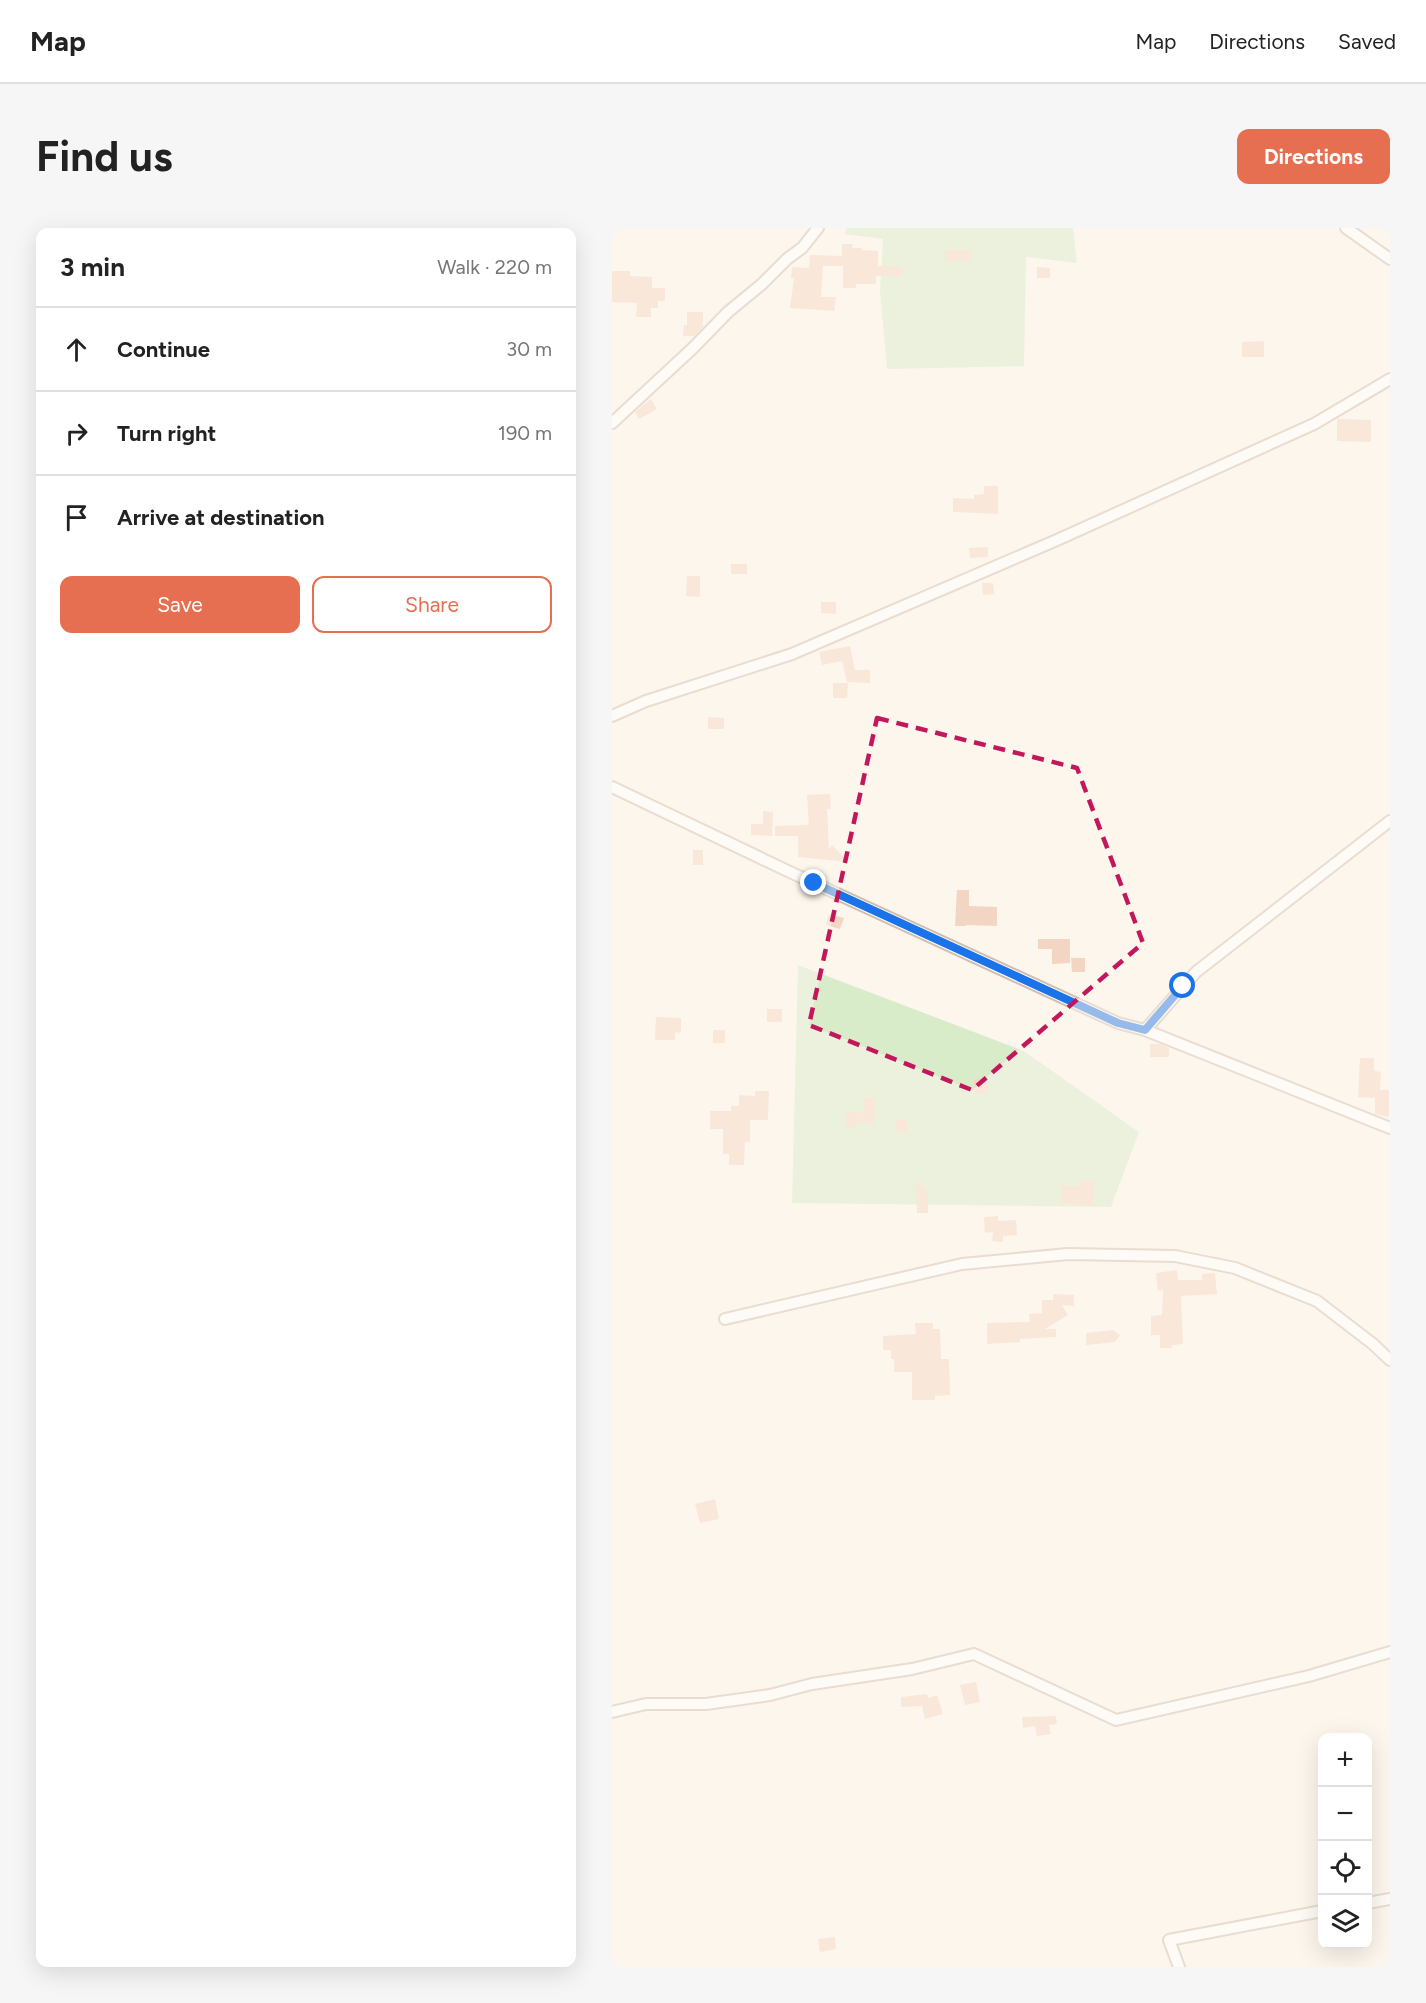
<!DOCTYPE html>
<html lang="en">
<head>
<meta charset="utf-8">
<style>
	:root { --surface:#fff; --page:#f6f6f6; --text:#222; --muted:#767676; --line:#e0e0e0; --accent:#e76f51 }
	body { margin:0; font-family:Figtree,sans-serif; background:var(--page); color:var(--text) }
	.controls { position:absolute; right:18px; bottom:18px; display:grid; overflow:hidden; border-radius:12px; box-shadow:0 6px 24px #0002 }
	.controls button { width:54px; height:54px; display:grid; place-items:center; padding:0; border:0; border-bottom:2px solid var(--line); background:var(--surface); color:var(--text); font:30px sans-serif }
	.stop { position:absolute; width:18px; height:18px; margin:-14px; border:4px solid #1a73e8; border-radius:50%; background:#fff }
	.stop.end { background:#1a73e8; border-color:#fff; box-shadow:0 2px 6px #0008 }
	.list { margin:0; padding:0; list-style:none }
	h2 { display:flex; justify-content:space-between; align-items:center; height:78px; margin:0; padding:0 24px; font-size:26px }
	h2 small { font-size:20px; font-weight:400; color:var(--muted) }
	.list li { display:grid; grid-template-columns:39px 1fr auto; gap:18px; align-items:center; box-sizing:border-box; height:84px; padding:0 24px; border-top:2px solid var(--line) }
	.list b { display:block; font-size:22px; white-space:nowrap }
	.list em { font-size:20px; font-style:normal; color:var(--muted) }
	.actions { display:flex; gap:12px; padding:18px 24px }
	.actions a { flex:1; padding:14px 0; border:2px solid var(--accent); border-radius:12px; text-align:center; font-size:21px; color:var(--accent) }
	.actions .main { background:var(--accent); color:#fff }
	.icon { flex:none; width:33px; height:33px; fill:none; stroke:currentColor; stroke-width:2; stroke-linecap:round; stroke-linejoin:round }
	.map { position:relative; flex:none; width:778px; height:1739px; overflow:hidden; border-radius:12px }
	header { display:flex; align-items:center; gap:36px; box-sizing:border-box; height:84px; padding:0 30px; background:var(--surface); border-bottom:2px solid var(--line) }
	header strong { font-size:28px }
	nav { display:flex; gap:33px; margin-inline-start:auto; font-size:21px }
	.intro { display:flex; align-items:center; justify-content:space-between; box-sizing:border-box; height:144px; padding:0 36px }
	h1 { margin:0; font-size:42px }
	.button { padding:15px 27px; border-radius:12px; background:var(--accent); color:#fff; font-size:21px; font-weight:700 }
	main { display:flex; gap:36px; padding:0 36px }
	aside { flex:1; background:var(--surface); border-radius:12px; box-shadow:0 6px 24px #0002 }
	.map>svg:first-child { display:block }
</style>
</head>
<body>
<header>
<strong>Map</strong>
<nav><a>Map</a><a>Directions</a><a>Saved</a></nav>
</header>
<div class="intro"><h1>Find us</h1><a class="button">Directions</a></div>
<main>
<aside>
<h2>3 min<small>Walk · 220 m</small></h2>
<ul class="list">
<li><svg class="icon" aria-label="ahead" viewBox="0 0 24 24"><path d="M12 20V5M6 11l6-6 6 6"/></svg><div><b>Continue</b></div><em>30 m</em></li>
<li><svg class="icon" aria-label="right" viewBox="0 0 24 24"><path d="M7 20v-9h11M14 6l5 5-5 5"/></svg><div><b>Turn right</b></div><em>190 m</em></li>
<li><svg class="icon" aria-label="arrive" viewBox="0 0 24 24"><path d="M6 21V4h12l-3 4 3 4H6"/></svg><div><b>Arrive at destination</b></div></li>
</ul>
<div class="actions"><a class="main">Save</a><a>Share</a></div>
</aside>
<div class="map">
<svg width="778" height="1739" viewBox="0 0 778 1739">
	<rect width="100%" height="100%" fill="#fdf6ec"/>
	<path fill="#d8ecc9" d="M235,0h226l4,35 -51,-6 -2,109 -137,3 -7,-77 3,-53 -39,-5z
		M186,737l226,86 115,81 -28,75 -319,-4z"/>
	<path fill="#f3d5c3" d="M230,16h11l-1,4h10v2l16,1v15h23v11l-25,-1v8h-20v4h-13v-22h-20l-2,31h15l-2,14 -44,-3 4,-30h-3l1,-11 17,1 1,-13 32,1z
		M333,22h27l-1,11h-26z
		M425,39l13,1v10h-13z
		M0,43h18v5l22,1v11h13v13h-7v7h-7v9h-15l1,-14 -25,-1z
		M75,84h16v15l-9,9h-11l1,-11h3z
		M652,113v16h-22v-15z
		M39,171l6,10 -18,10 -4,-7z
		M725,191l34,1v22l-34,-1z
		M372,258h14v28l-45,-2v-14l21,1v-4l10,-1z
		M376,319v10l-18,1 -1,-10z
		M119,336h16v10h-16z
		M75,348h13v21l-14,-1z
		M370,355h11l1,11 -11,1z
		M209,374h15v12l-15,-1z
		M238,418l5,24h15v13l-23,-1 -5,-21 -20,4 -3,-13z
		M221,455h15l-1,15h-14z
		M96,489l16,1v11h-16z
		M218,566l1,15h-4l2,40 3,-4 16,17 -50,-5v-21h-23v-10l34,-1 -2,-30z
		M151,583l10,1 -1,24 -21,-1v-11h12z
		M81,622h10v15h-10z
		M345,662h12v16l28,1v19l-31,-1v1h-11z
		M217,686l15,4 -4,11 -14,-4z
		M426,711h32v24l-18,1v-15h-14z
		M459,730h14v14h-13z
		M155,781h15v13h-15z
		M44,789l25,1v15l-6,-1v8h-20z
		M101,802h12v13h-12z
		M538,816h11l8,4v9h-19z
		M748,830h14v13l7,1 -1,18h9v27l-14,-3v-16l-17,-1z
		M362,851h13v15h-13z
		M143,863h14l-1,29h-18v22h-5l-1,23h-15v-11h-6v-25h-13v-18h21v-5h8v-11l16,1z
		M252,870h11l-1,26 -19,-1v5h-10l1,-16 17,1z
		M284,892h11v12l-11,-1z
		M304,951l12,14v20h-11z
		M469,953h13l-1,24 -32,-2 1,-18 19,1z
		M386,988v5l18,-1 1,15 -14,1v6l-11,-1 1,-9 -8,1 -1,-16z
		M565,1042l1,10h24v-6l13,-1 2,21 -36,2 2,48 -11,1v3h-12v-13h-9v-19l11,-1 1,-25 -5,1 -2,-18z
		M441,1066l21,1v11l-12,-1 6,10 -23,14h11v8l-36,2v3l-33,2v-21l43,-1 -1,-8 13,-1v-13h11z
		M303,1095h18v6h7l1,30h8l1,36 -15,1v4h-23v-28h-18v-13h-3v-9h-8v-14l33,-2z
		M501,1102l7,5 -5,7 -29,3v-12z
		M103,1271l4,20 -19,4 -5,-19z
		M364,1454l4,20 -15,3 -5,-20z
		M315,1466l1,4 9,-3 6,19 -18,5 -3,-13 -21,1v-10z
		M444,1488l1,8 -8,1 2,9 -14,2 -2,-10 -12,2 -1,-11z
		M223,1709l1,12 -16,3 -2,-13z"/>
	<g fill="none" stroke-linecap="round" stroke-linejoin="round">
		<defs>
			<path id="minor" d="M734,0l44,31
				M0,195l81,-75 35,-36 34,-28 25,-25 15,-11 16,-20
				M0,488l34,-15 146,-47 265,-114 257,-116 76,-45
				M0,559l180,86 326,150 27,7 245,98
				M533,802l51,-58 194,-151
				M113,1091l237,-55 106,-10 107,2 60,12 82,33 56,43 17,16
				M0,1484l34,-8h60l64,-9 42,-11 100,-15 62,-15 142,66 193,-44 81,-24
				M756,1675l22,-4
				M567,1739l-10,-27 153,-29"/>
		</defs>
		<use href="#minor" stroke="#d1beb0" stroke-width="14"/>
		<use href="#minor" stroke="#fff" stroke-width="10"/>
	</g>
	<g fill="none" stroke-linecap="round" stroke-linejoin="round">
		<path stroke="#1a73e8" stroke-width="8" d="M202,655l304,140 27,7 38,-44"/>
	</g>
	<path d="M0 0H778V1739H0ZM265,490l200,50 66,175 -171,147 -163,-65z" fill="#fdf6ec" fill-opacity=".55" fill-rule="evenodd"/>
	<path fill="none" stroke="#c2185b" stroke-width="4.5" stroke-dasharray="12 8" stroke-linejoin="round" d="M265,490l200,50 66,175 -171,147 -163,-65z"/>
</svg>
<div class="controls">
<button>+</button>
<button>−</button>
<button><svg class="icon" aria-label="locate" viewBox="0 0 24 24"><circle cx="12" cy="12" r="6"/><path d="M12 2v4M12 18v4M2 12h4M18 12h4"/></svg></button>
<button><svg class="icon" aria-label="layers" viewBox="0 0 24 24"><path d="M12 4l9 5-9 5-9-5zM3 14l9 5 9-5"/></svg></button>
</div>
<div class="stop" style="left:571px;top:758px"></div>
<div class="stop end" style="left:202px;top:655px"></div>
</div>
</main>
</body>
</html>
